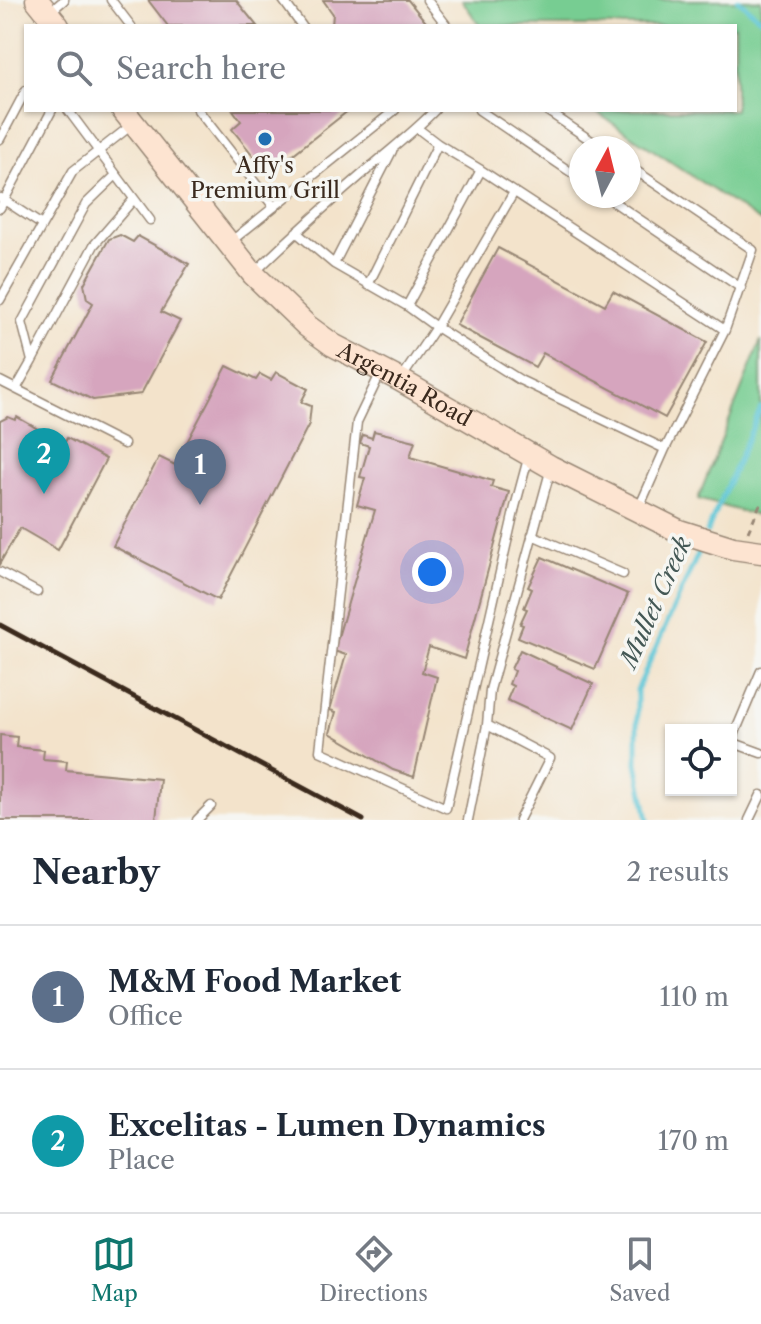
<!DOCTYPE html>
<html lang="en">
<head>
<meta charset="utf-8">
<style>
	:root { --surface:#fff; --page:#f6f6f7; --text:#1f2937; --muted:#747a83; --line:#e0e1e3; --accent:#0f766e }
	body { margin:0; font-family:"Libre Caslon Text",serif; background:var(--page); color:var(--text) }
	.controls { position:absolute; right:24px; bottom:24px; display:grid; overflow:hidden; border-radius:0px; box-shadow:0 2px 6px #0004 }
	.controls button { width:72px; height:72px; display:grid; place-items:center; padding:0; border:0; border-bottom:2px solid var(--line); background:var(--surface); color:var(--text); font:40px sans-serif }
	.compass { position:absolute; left:569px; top:136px; width:72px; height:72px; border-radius:50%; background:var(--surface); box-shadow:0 2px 6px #0004; rotate:7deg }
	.you { position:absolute; left:432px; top:572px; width:28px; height:28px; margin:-20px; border:6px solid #fff; border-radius:50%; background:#1a73e8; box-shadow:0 0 0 12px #1a73e833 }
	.badge { display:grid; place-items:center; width:52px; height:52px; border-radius:50%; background:var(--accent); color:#fff; font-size:26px; font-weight:700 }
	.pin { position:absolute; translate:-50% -66px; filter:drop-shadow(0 2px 4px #0008) }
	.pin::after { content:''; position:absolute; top:42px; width:28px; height:24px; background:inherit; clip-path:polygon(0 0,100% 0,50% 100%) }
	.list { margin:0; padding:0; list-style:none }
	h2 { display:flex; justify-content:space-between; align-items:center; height:104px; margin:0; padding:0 32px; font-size:34px }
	h2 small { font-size:26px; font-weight:400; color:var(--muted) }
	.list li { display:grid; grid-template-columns:52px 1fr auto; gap:24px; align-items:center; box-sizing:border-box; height:144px; padding:0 32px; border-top:2px solid var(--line) }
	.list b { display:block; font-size:30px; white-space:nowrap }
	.list p { margin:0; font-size:26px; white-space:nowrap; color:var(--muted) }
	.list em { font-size:26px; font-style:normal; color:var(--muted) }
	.icon { flex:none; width:44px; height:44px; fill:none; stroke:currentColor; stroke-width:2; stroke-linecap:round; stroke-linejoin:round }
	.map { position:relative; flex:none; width:761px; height:820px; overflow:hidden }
	.search { position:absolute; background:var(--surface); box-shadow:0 2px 6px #0004; left:24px; right:24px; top:24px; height:88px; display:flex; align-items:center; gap:20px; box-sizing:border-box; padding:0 28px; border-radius:0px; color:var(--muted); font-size:30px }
	.sheet { height:392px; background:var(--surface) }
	nav { display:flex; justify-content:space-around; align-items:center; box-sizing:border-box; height:112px; border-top:2px solid var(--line); background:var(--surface); font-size:22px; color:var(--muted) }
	nav a { display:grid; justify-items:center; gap:4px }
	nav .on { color:var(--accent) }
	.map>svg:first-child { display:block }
</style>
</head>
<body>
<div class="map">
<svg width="761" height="820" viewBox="0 0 761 820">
	<rect width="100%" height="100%" fill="#f6f6f2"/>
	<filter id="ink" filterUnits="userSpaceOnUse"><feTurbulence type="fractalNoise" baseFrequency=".0125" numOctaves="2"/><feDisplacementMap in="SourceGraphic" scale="16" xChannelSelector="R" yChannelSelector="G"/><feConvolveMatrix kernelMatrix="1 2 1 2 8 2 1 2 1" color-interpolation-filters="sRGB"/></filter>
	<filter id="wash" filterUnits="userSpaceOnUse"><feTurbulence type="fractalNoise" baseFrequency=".006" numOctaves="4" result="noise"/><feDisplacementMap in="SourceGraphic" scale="32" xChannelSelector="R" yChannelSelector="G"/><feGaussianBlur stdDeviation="1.8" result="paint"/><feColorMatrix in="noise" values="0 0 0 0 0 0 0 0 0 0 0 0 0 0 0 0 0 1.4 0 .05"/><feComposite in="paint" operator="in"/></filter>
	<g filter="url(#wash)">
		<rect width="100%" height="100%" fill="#f3e3cb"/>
		<path fill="#77cd92" stroke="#597c58" stroke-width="2" d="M462,0h299v222l-168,-112h142v-84h-255z
			M761,340v177l-63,-18z"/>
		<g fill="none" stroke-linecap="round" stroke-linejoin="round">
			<path stroke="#5ac5d5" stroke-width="5" d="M738,0l23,19
				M707,532l54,-124
				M648,820l-11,-57v-73l65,-145"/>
		</g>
		<g id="blocks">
			<path fill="#d6a5be" d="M148,0h88l21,26h-89z
				M323,0h85l21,26h-97l1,-12z
				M233,110h116l-81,64 -36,-45 9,-8z
				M120,235l13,7 5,-6 51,28 -28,48 19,9 -39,73 -48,6 -41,-20 41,-77 -6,-4 -3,-15 25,-45z
				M498,248l107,57 8,-14 94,51 -42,76 -122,-65 -8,14 -79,-42z
				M227,366l29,14 4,-6 11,6 5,-8 32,17 -7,13 10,4 -2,18 -91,176 -105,-54 46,-89 16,8z
				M8,417l7,3 2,-3 47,27 3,-6 39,21 -48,91 -38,-22 -20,35v-142z
				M374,431l41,10 -5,16 83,24 -2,6 18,5 -45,167 -35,-12 -7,25 15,5 -23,100 -21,-7 -63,-37 6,-21 -6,-2 16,-55 -12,-4 41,-141 -18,-5 8,-27 -5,-1 9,-31 -9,-3 3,-8 9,3z
				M542,557l86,37 -33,75 -77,-32 5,-12 -3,-1 7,-15 -3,-1 8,-19 -4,-2z
				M520,650l73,34 -21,46 -65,-30 6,-14 -4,-2 5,-13 -3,-2z
				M0,735l17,2 -1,10 28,3 -1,9 24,2 -1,9 94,9 -4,41h-156z"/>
		</g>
	</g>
	<g filter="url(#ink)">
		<use href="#blocks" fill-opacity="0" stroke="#978674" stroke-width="2"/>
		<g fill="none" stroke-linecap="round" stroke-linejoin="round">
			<defs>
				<path id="lane" d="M111,0l20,26
					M283,0l19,26
					M427,0l20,26
					M50,12l14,-12
					M68,110l82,110
					M198,110l76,97
					M479,110l102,69
					M546,110l56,38
					M417,128l21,16 43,26 244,160
					M0,139l26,-49
					M629,166l124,84 -28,80 -60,119 -27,61
					M605,196l136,92
					M1,198l41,27
					M0,208l52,-98
					M296,232l38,32 73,42 29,21 84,53 145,69
					M229,243l166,-133
					M334,264l58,-113
					M254,273c39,-38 79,-74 120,-109 21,-18 42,-34 61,-54
					M368,285l70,-141
					M0,300l73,-129 60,-47
					M407,306l74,-136
					M32,361l62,-116 40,-46
					M381,372l-24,50 -37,329 126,57 69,-301 14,-52
					M401,379l35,-52 78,-135
					M0,381l124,63
					M16,389l16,-28 -10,-39 64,-118 30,-29
					M532,535l91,39
					M0,572l37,20
					M761,671l-30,71 30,11
					M487,725l63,33 -31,62
					M197,820l14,-14
					M468,820l19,-95 3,-35 61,-222
					M749,820l12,-25"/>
				<g id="secondary">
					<path d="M37,0l21,26"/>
					<path id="s1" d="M123,110l130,164 54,52 26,19 67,35 151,87 128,64 54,17 28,4"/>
				</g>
			</defs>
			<use href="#lane" stroke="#978674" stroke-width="11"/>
			<use href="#secondary" stroke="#978674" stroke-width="25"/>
			<path stroke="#978674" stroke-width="3" stroke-dasharray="6 6" stroke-linecap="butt" d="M748,532l13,-30"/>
			<use href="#lane" stroke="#fff" stroke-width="8"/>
			<use href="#secondary" stroke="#fde4d1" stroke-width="22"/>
			<path stroke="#3b2a1e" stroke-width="5" d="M0,625l363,195"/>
		</g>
	</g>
	<circle fill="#1f6fb2" stroke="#f6f6f2" stroke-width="3" cx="265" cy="139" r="8"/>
	<g text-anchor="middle" stroke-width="7" stroke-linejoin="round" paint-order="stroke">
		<g font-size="22" fill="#3b2a1e" stroke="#f6f6f2">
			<text x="265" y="173">Affy's<tspan x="265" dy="25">Premium Grill</tspan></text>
		</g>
		<g font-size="22" fill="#3b2a1e" stroke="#f6f6f2">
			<text dy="8" stroke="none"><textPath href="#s1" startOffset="398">Argentia Road</textPath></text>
		</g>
		<g font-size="24" font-style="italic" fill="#445855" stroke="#f6f6f2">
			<text transform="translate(656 602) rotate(-66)" y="8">Mullet Creek</text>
		</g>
	</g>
</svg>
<div class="controls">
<button><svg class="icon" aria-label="locate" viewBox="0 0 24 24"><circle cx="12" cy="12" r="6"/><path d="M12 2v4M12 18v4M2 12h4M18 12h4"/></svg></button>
</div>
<svg class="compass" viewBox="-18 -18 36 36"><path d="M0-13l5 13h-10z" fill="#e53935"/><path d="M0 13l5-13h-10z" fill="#747a83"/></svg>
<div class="you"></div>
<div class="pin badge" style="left:200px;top:505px;background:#5c6f8a">1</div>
<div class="pin badge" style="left:44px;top:494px;background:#0f9aa8">2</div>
<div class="search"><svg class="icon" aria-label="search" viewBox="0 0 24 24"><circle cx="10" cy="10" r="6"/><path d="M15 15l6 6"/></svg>Search here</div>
</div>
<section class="sheet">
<h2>Nearby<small>2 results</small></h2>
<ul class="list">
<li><span class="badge" style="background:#5c6f8a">1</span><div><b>M&amp;M Food Market</b><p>Office</p></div><em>110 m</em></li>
<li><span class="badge" style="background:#0f9aa8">2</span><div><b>Excelitas - Lumen Dynamics</b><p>Place</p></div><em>170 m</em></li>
</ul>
</section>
<nav>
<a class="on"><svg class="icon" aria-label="map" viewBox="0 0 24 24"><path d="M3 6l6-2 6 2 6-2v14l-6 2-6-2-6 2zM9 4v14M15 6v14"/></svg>Map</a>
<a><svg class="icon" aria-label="directions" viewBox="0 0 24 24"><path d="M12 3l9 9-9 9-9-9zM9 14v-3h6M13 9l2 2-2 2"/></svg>Directions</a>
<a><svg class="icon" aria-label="saved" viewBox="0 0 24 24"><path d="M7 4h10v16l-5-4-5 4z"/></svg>Saved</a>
</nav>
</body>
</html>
